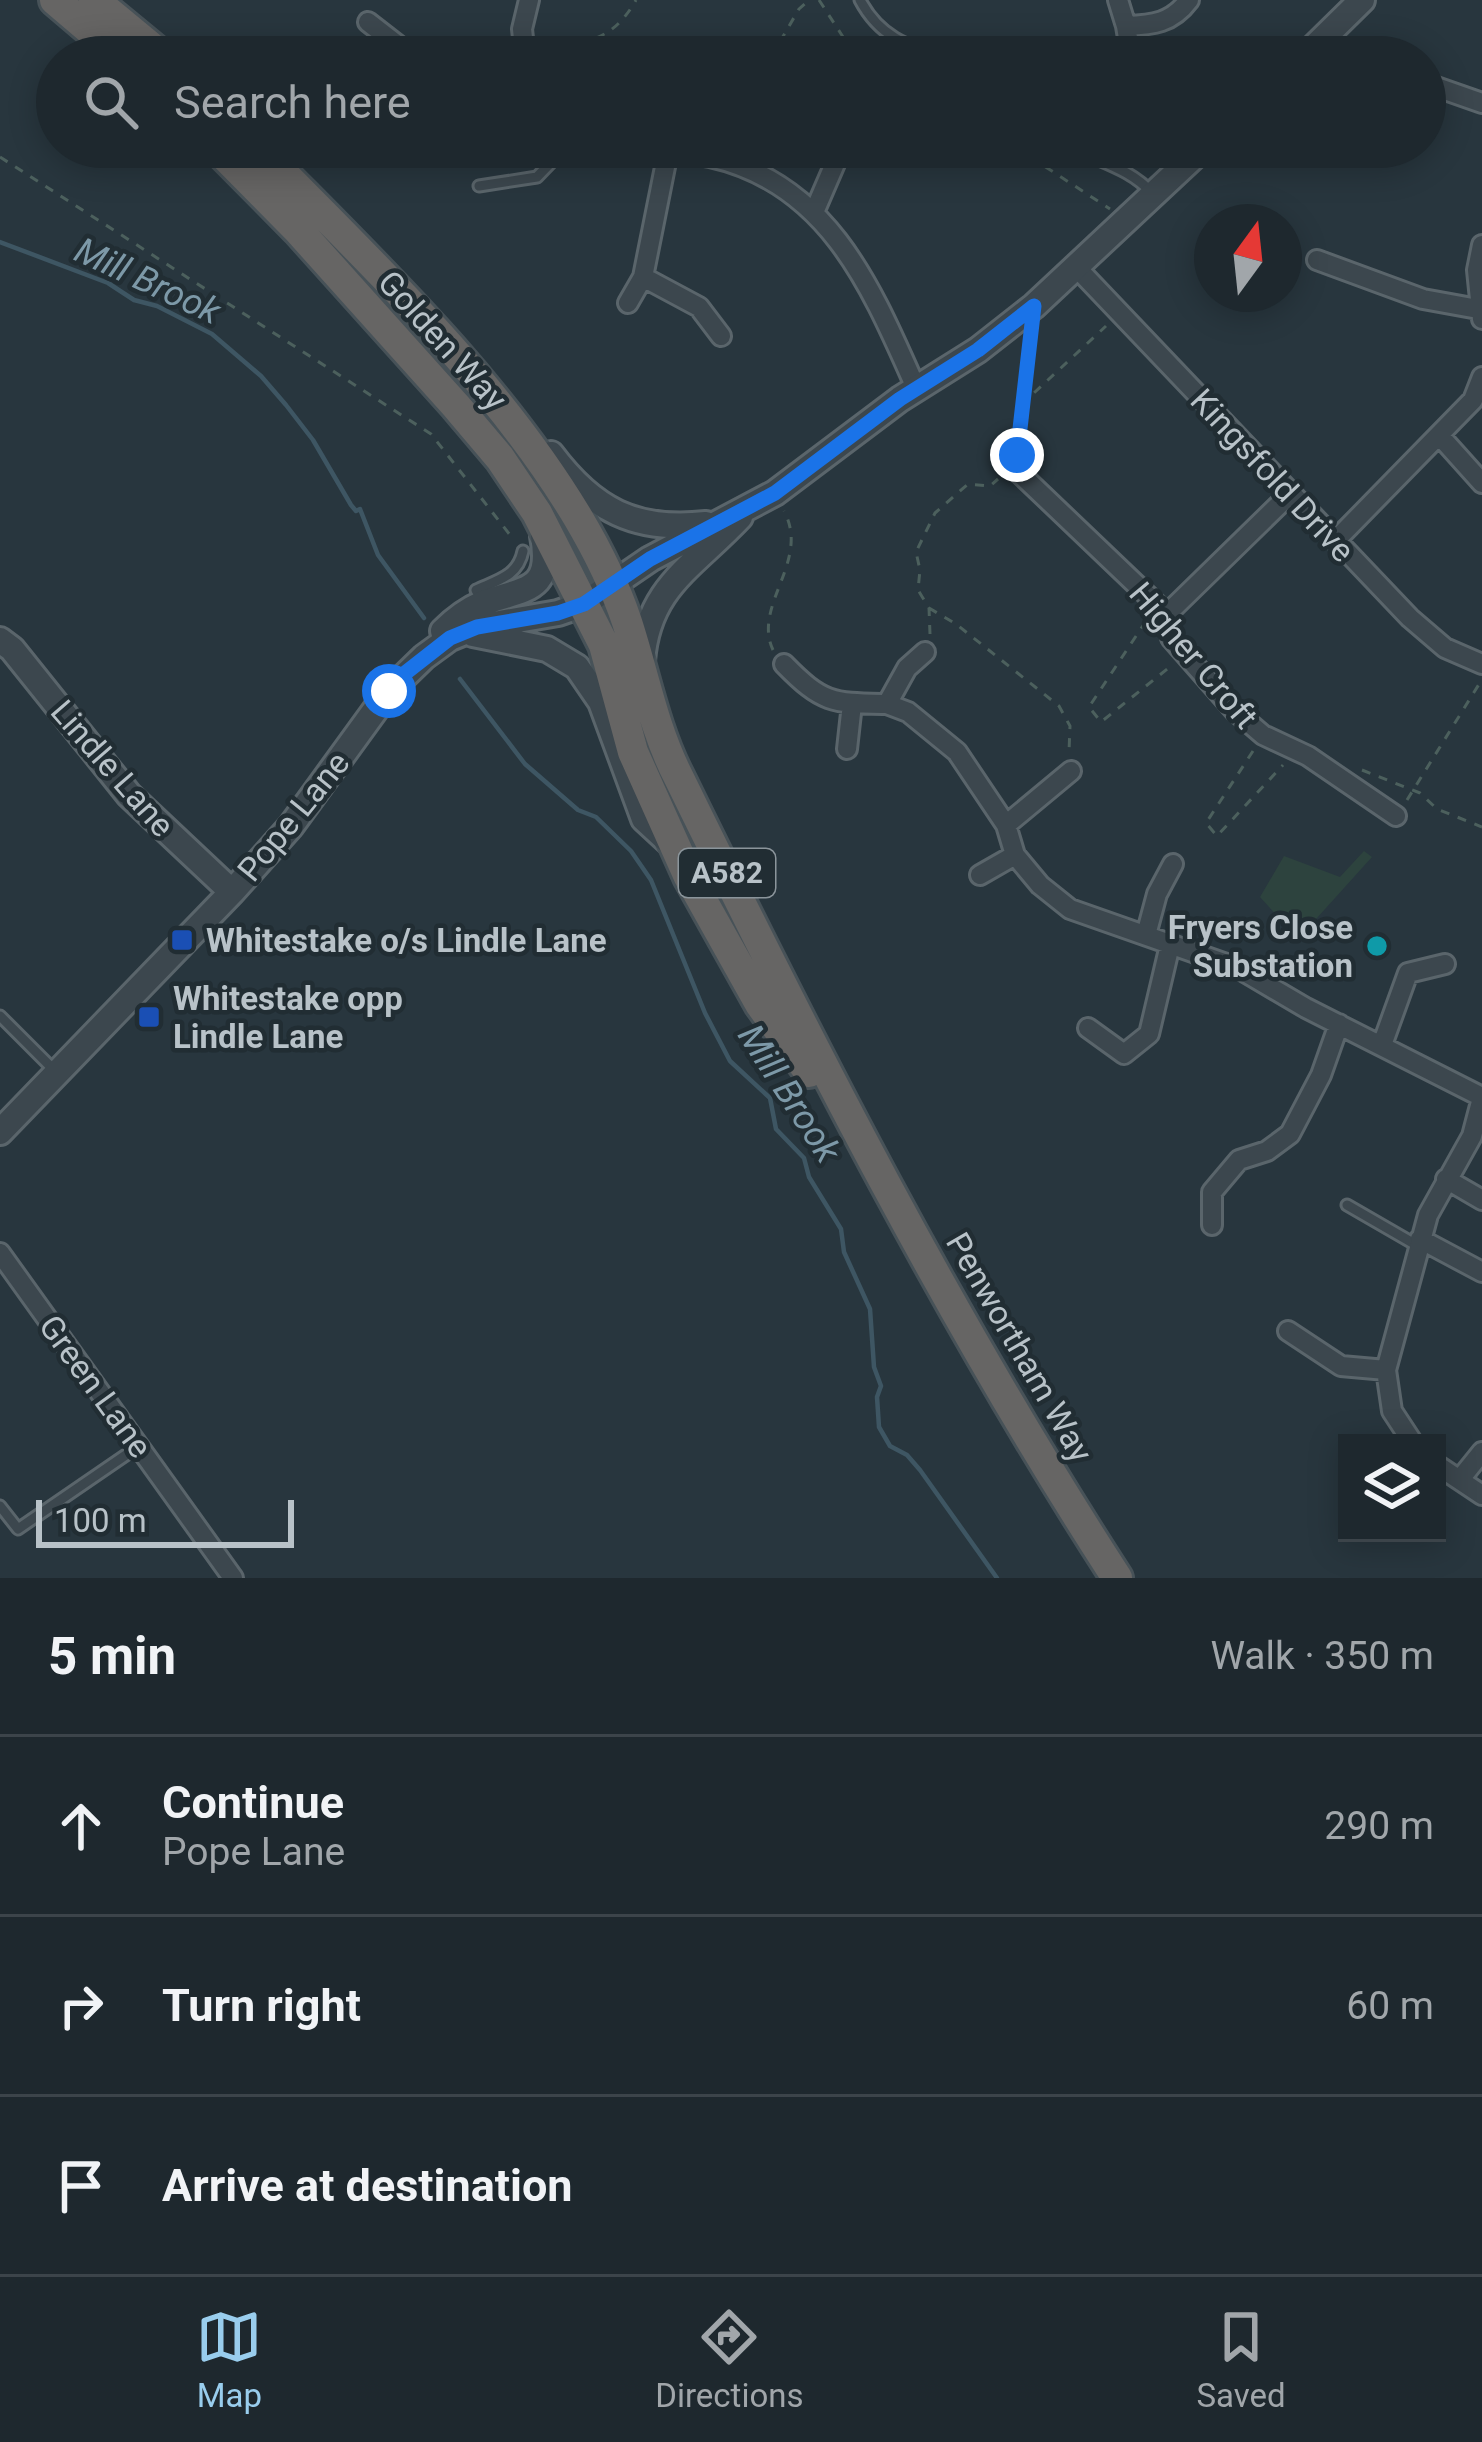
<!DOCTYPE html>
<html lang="en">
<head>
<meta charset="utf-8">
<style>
	:root { --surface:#1e282e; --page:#263036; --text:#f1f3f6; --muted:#a1a6aa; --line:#3c444a; --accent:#99cded }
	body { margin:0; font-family:Roboto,sans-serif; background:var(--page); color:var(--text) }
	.controls { position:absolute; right:36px; bottom:36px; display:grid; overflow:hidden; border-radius:0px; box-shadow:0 6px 30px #0003 }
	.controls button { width:108px; height:108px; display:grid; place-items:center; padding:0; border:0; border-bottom:3px solid var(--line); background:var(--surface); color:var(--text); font:60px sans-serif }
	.compass { position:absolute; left:1194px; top:204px; width:108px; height:108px; border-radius:50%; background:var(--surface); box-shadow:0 6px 30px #0003; rotate:15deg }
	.scale { position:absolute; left:36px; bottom:30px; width:258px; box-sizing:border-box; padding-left:12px; border:6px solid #b8c2c8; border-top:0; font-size:33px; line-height:42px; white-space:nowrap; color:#b8c2c8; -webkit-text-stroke:9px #212d33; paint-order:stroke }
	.stop { position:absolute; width:36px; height:36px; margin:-27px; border:9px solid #1a73e8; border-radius:50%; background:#fff }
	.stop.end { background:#1a73e8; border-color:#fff; box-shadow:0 3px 12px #0008 }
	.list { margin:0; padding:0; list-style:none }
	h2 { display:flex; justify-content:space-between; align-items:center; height:156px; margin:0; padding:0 48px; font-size:51px }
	h2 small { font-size:39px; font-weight:400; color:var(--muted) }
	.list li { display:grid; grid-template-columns:78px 1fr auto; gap:36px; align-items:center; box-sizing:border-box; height:180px; padding:0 48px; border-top:3px solid var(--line) }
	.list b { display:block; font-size:45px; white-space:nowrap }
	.list p { margin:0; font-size:39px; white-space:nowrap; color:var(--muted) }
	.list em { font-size:39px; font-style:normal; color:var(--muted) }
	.icon { flex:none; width:66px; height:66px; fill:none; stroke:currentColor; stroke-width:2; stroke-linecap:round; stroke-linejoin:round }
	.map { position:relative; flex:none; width:1482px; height:1578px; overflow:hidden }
	.search { position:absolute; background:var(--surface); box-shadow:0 6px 30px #0003; left:36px; right:36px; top:36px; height:132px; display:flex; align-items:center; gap:30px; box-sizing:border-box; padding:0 42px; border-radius:66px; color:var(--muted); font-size:45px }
	.sheet { height:696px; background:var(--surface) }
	nav { display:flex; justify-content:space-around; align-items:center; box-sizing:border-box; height:168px; border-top:3px solid var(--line); background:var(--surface); font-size:33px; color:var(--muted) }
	nav a { display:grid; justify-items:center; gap:6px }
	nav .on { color:var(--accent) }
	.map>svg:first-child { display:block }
</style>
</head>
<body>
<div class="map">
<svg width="1482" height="1578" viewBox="0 0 1482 1578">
	<rect width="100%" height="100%" fill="#28363e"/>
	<path fill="#2d433e" d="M1364,851l8,6 -74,82 -38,-42 24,-41 56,21z"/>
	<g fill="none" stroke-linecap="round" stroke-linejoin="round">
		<path stroke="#3e5663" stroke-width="4.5" d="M0,242l108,41 26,17 23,6 55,28 49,42 25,29 27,35 38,65 5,6 4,-2 18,46 46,63
			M460,679l65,85 53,46 18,7 35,34 20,29 54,133 25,48 40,37 6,31 28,29 5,19 32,52 3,23 26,57 4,58 7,19 -4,11 2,30 11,19 17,9 13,15 77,108"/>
		<defs>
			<path id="service" d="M860,0c19,36 46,46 84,57
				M1070,147c29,15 60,21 83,47
				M479,186l58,-9 29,-30
				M481,599l-5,-9c22,-10 42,-14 47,-39
				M0,1016l55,55
				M1347,1205l71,41
				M0,1506l18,23 121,-83"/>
			<path id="minor" d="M1118,0l8,26
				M368,22l45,35
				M1317,46l32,11
				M1130,50l-4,-24c27,-1 46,-3 63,-26
				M525,57l-3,-28 7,-29
				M1425,83l57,20
				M610,147c38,13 66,2 100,10 119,26 162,132 206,231
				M667,157l-24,120 56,30 22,29
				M815,210l22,-51 10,-12
				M1482,245l-5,25 5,49
				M1317,260l106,39 55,10
				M1077,268l333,350 35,30 37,16
				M628,303l15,-26
				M1439,435l43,48
				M1012,466l155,148 4,24 64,73 28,24 45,21 88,60
				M1335,541l138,-141 9,-23
				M1167,614l123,-120
				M925,652l-18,16 -20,36 21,8 49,40 49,73 9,30 25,30 30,24 168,59 68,40 176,89
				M784,664c39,40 49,39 103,40
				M847,749l5,-45
				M1006,825l65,-54
				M980,875l35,-20
				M1146,935l11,-41 16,-30
				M1088,1028l36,26 25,-20 21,-89
				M1382,1045l26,-72 37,-9
				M1446,1179l36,21
				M1212,1225v-33l27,-32 28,-9 23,-17 31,-59 18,-51
				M1420,1239l62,33
				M0,1253l233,325
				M1288,1331l53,35 45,4
				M1413,1443l-21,-32 -6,-41 42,-155 44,-79 10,-38
				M1437,1465l45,30
				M1461,1478l21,-26"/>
			<path id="tertiary" d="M1304,57l58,-57
				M551,454c42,56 84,78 155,70
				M443,631c11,-11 26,-22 40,-28 42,-15 70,-11 60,-67
				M473,634l74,15 30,18 24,35 43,117 26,24
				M0,640l12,9 117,146 103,97
				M642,661c6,-74 50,-93 98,-144
				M0,1132l232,-240 59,-66 98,-135 35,-34 26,-19 27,-11 81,-14 26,-9 66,-45 125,-66 125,-94 78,-49 56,-44 170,-159"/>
			<path id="trunk" d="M55,0l67,57
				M94,0l69,57
				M216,147l82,83 158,176 44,52 37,55 67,132 29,107 56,125 71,127 49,68
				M257,147c112,114 237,231 320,369 19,32 38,70 50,106 17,52 26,105 51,154 134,274 273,546 439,802"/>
		</defs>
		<use href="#service" stroke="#5a656b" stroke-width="15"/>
		<use href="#minor" stroke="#5a656b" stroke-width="24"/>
		<use href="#tertiary" stroke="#5a656b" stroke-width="30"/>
		<use href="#trunk" stroke="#475258" stroke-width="36"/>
		<path stroke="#4c605d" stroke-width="3" stroke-dasharray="9 9" stroke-linecap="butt" d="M819,0l26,40 30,17
			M598,41l4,16
			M543,42c43,5 71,-3 93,-42
			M771,57l28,-48 10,-9
			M1015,147l95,62
			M1150,147l13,7
			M0,157l431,277 83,106
			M1021,405l85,-79
			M1017,447l14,-109
			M929,608l27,16 103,82 11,20 -1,26
			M1146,621l-57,86 12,15 70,-56
			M930,634l-1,-26 -11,-18 2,-20 -4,-18 19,-39 33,-29 22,2 8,-7
			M773,650c-21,-45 38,-89 11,-139
			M1253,751l-47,72 11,13 66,-71
			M1362,770l58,23 17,16 45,18
			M1407,800l74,-119"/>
		<use href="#service" stroke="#3c474e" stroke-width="9"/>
		<use href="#minor" stroke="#3c474e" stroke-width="18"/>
		<use href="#tertiary" stroke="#3c474e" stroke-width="24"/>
		<use href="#trunk" stroke="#666564" stroke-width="30"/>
	</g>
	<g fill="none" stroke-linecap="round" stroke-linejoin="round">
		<path stroke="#1a73e8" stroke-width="15" d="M389,691l15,-17 46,-36 27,-11 81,-14 26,-9 66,-45 125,-66 125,-94 78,-49 56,-44 -17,149"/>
	</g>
	<g fill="#1a4fb4" stroke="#212d33" stroke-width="4.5">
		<rect x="170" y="928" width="24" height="24" rx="6"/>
		<rect x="137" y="1005" width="24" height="24" rx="6"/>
	</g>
	<circle fill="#0f9aa8" stroke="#212d33" stroke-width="4.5" cx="1377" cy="946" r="12"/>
	<g text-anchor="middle" stroke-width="9" stroke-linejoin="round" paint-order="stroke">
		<rect fill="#212d33" stroke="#8b959b" stroke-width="3" x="679" y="849" width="96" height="48" rx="9"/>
		<g font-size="30" font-weight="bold" fill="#b8c2c8">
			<text x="727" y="883">A582</text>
		</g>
		<g font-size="33" fill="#b8c2c8" stroke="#212d33">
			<text transform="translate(443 340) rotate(48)" y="12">Golden Way</text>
			<text transform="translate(1273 475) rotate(47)" y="12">Kingsfold Drive</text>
			<text transform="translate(1194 655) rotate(50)" y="12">Higher Croft</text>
			<text transform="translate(113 768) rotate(49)" y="12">Lindle Lane</text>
			<text transform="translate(293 816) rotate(-51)" y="12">Pope Lane</text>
			<text transform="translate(1020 1347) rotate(60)" y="12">Penwortham Way</text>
			<text transform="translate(96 1386) rotate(54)" y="12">Green Lane</text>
		</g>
		<g font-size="33" font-weight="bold" fill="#b8c2c8" stroke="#212d33" text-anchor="start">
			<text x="1353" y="939" text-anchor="end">Fryers Close<tspan x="1353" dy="38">Substation</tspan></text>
			<text x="206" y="952">Whitestake o/s Lindle Lane</text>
			<text x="173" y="1010">Whitestake opp<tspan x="173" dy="38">Lindle Lane</tspan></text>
		</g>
		<g font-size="36" font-style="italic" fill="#7d99a8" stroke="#212d33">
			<text transform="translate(148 280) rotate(25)" y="13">Mill Brook</text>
			<text transform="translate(790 1093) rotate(57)" y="13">Mill Brook</text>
		</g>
	</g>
</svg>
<div class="controls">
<button><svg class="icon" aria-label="layers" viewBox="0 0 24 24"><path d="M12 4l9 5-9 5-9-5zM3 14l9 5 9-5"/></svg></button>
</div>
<svg class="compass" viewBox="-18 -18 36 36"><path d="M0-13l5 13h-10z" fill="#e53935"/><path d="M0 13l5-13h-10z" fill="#a1a6aa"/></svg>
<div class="scale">100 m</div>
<div class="stop" style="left:389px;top:691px"></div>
<div class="stop end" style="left:1017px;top:455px"></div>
<div class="search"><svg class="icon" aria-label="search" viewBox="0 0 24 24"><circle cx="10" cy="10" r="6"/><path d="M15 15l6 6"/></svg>Search here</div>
</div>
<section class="sheet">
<h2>5 min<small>Walk · 350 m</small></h2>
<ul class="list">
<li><svg class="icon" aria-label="ahead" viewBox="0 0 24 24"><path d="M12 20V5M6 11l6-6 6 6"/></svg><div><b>Continue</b><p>Pope Lane</p></div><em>290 m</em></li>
<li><svg class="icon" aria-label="right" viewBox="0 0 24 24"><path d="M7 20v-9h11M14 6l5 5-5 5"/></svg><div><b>Turn right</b></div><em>60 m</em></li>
<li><svg class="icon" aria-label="arrive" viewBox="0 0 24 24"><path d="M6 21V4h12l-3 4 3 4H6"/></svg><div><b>Arrive at destination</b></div></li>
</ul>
</section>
<nav>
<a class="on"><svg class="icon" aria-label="map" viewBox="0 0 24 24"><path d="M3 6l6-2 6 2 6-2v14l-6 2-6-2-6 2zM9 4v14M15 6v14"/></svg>Map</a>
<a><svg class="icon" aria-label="directions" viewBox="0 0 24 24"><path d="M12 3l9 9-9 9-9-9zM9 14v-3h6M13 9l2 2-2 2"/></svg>Directions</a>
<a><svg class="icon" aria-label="saved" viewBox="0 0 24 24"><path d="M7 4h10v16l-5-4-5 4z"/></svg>Saved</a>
</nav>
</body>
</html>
